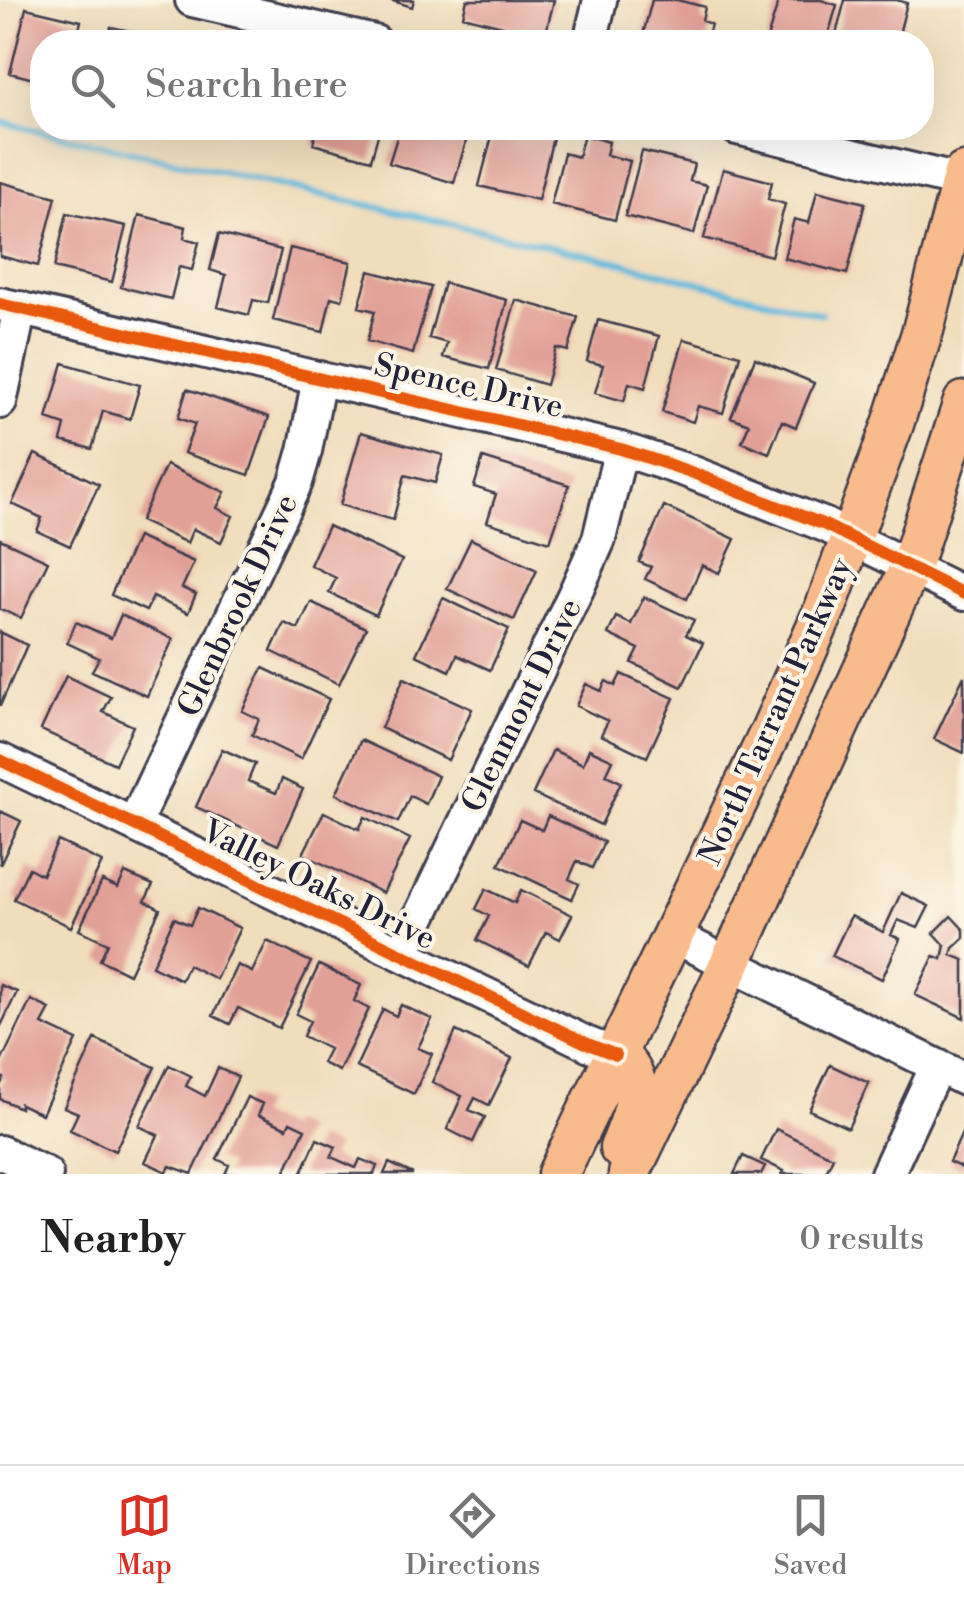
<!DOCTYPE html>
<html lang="en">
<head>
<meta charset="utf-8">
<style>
	:root { --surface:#fff; --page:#f2f2f2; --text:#222; --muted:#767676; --line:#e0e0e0; --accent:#d93025 }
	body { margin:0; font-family:"Libre Bodoni",serif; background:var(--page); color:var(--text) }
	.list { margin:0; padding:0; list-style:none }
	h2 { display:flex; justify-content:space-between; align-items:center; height:130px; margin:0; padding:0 40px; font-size:42px }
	h2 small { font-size:32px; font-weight:400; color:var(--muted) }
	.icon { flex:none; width:55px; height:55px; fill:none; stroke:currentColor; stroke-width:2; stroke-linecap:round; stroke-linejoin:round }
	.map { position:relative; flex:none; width:964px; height:1174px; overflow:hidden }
	.search { position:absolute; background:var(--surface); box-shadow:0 10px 40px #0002; left:30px; right:30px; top:30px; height:110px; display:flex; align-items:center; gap:25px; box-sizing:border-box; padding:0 35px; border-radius:40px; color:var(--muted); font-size:38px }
	.sheet { height:290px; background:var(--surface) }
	nav { display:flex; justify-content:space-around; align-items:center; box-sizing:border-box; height:140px; border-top:2px solid var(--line); background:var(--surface); font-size:28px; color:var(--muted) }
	nav a { display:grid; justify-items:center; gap:5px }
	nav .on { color:var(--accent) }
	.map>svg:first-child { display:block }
</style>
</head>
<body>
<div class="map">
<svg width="964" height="1174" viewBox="0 0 964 1174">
	<rect width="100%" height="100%" fill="#fcf5e5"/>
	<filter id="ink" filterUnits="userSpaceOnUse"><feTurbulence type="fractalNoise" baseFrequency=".01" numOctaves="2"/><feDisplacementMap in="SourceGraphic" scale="20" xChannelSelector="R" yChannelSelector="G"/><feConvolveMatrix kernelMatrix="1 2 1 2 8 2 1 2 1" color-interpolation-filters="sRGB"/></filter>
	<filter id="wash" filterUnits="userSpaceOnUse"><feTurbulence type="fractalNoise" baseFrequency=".0048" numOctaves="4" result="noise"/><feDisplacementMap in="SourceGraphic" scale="40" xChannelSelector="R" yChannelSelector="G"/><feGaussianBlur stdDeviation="2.25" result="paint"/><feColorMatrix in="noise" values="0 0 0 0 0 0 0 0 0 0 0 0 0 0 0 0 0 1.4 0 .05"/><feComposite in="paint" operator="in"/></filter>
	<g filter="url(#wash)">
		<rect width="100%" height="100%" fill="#f0ddbc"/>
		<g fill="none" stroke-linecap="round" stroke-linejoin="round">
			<path stroke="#61bade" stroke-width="6" d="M0,122l615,139 206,53"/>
		</g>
		<g id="blocks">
			<path fill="#e29f96" d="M390,0h24l-2,7z
				M467,0h87l-9,37 -82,-21z
				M652,0h25l28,7 -3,14 9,3 -5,18h-65z
				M779,0h42l16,5 -11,37h-60z
				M845,0h51l11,3 -10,39h-63z
				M26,8l55,13 -5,21h-34v39l-32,-8z
				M111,27l24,5 -2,10h-26z
				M317,128h63l-9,32 -58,-16z
				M400,128h57l12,3 -15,52 -65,-20z
				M494,128h39l21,5 -16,67 -59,-14z
				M584,135l25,7 -3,13 24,6 -15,59 -64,-16 13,-51 14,4z
				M642,151l52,13 -4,17 17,4 -13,49 -69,-18z
				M723,169l49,13 -4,17 17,5 -14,52 -67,-18z
				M0,182l56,15 -18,69 -38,-10z
				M817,191l48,12 -18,71 -63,-16 10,-39 15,4z
				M67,213l59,13 -14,56 -58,-14z
				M139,215l47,12 -2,11 15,4 -7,28 -13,-3 -8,32 -50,-12z
				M219,234l62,16 -13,53 -15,-3 -4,15 -31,-8 8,-32 -16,-5z
				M290,248l61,14 -9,38 -11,-3 -8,35 -50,-12z
				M369,271l62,16 -18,67 -46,-13 8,-30 -16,-4z
				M444,283l63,17 -18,69 -46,-12 4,-14 -18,-5z
				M516,300l62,17 -10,34 -12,-3 -10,37 -50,-15z
				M598,320l61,16 -14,52 -16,-5 -5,18 -29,-8 8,-28 -16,-4z
				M684,339l56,16 -17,58 -25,-7 -5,16 -31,-10z
				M755,358l59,25 -18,44 -14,-6 -13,32 -27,-11 7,-18 -18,-7z
				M63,363l77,22 -10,34 -27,-8 -11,38 -31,-8 4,-16 -18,-6z
				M187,389l82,28 -20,58 -65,-22 11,-29 -17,-6z
				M361,432l82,23 -8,28 -30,-8 -12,45 -53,-15z
				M35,454l64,30 -29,62 -33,-15 5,-13 -30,-14z
				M483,458l86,27 -19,57 -63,-20 9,-28 -22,-7z
				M166,465l59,27 -8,16 16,8 -12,26 -28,-13 -6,14 -47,-22z
				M664,506l71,33 -16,34 -17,-8 -15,34 -42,-20 6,-12 -12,-5z
				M328,526l74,34 -26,55 -47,-22 7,-15 -26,-13z
				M137,537l57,25 -12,26 14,6 -8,19 -35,-16 -7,14 -35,-16z
				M0,539l48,22 -27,57 -21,-9z
				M471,539l66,31 -23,50 -67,-31z
				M644,597l50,23 -8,15 17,8 -21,44 -50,-24 7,-14 -31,-15 8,-17 15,7z
				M443,598l66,31 -19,41 -33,-15 -7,16 -34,-16z
				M311,602l55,26 -27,56 -68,-33 13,-28 14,6z
				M121,615l52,24 -26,57 -55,-25 7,-13 -32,-15 9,-21 35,16z
				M0,632l27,13 -27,61z
				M263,668l66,31 -28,60 -49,-24 7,-16 -17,-8z
				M621,674l53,24 -27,59 -46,-22 7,-14 -32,-15 10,-22 15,7 5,-10 9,5z
				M66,676l45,21 -8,15 30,14 -18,38 -74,-34z
				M964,676v77l-30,-14z
				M404,678l68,31 -24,51 -67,-32z
				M361,740l77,36 -12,28 -16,-8 -12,26 -62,-28z
				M222,749l33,15 -7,17 28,12 6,-14 21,10 -25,56 -82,-38z
				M589,749l24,11 -7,15 15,7 -20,43 -68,-31 20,-44 30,14z
				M0,811l21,10 -21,44z
				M324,812l35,17 6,-12 45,22 -27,54 -80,-39z
				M548,816l56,26 -12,26 -15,-7 -8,18 10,5 -7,15 -73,-34 21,-45 22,10z
				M58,841l44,21 -31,65 -57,-28 15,-31 13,7z
				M125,873l28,12 -8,16 15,8 -31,65 -29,-14 8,-17 -29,-13 23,-49 16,7z
				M486,889l29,14 6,-13 51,25 -12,24 -14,-7 -17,34 -52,-26 12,-24 -13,-7z
				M901,893l28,13 -11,22 -20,-8 -7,15 9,4 -18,40 -50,-23 19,-40 32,16z
				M198,908l42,20 -24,51 -28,-14 -7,15 -29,-14 22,-48 16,7z
				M951,916l13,14v8l-11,10 -2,7 13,5v58l-49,-23 19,-39 8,3 3,-14 -11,-12z
				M267,941l44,21 -32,66 -41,-20 -8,16 -17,-8 24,-51 15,7z
				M319,965l42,20 -7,16 15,8 -30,62 -17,-8 7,-14 -26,-13 7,-15 -14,-7z
				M0,985l17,7 -17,36z
				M31,1000l19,9 -8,15 35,16 -35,74 -22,-10v4l-20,-9v-13l4,-8 -4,-1v-13z
				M401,1005l31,14 -14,29 14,6 -18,40 -58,-27 27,-58 13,7z
				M456,1031l56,27 -23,47 -14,-7 -6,12 16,7 -12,25 -26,-13 15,-33 -30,-14z
				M95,1039l60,28 -40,84 -45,-21 8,-17 -14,-6z
				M169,1065l22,11 -5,10 19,10 13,-28 20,9 -46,97 -22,-8 -3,6 -22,-10 13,-27 -19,-9z
				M830,1065l39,18 -21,45 -39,-18z
				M247,1097l16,7 -5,11 29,13 3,-6 15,7 -21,45h-59l4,-9 -12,-6z
				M776,1129l57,28 -8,17h-43l2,-3 -23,-11z
				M964,1129v40l-15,-7z
				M317,1139l19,8 -5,10 25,11 4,-9 17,7 -3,8h-73z
				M743,1156l22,10 -4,8h-27z
				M389,1163l24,11h-29z"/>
		</g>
	</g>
	<g filter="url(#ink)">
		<use href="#blocks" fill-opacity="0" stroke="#413e4e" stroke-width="2.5"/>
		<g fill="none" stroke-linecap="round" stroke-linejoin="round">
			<defs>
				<path id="minor" d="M192,0l183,42
					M590,42l10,-42
					M737,128l227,54
					M0,304l621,145 67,22 137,54 139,69
					M0,402l20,-94
					M0,760l588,284 28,11
					M134,824l162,-342 9,-31 14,-73
					M673,936l291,143
					M402,954l175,-365 22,-50 22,-90
					M0,1152l46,22
					M887,1174l50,-108"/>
				<path id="major" d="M616,1055c34,26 18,60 4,93
					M558,1174l213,-443 56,-127 66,-180 30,-94 41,-157
					M629,1174l101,-210 180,-396 54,-166"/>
			</defs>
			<use href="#minor" stroke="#413e4e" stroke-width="38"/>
			<use href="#major" stroke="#413e4e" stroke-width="45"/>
			<use href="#minor" stroke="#fff" stroke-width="32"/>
			<use href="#major" stroke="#fabb8c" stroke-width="40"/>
			<defs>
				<path id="cycleway" d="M0,304l621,145 67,22 137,54 139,69
					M0,760l588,284 28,11"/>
			</defs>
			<use href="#cycleway" stroke="#fcf5e5" stroke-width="19"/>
			<use href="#cycleway" stroke="#e8590c" stroke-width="12"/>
		</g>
	</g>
	<g text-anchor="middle" stroke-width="8" stroke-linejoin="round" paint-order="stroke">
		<g font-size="32" fill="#22223b" stroke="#fcf5e5">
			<text transform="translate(469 385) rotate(13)" y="11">Spence Drive</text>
			<text transform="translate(237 605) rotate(-65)" y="11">Glenbrook Drive</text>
			<text transform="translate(521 705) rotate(-64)" y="11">Glenmont Drive</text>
			<text transform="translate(775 711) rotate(-66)" y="11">North Tarrant Parkway</text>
			<text transform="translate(319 884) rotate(26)" y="11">Valley Oaks Drive</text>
		</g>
	</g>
</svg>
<div class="search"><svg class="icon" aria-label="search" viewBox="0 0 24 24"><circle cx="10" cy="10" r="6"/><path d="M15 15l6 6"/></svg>Search here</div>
</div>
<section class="sheet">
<h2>Nearby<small>0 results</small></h2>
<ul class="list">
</ul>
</section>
<nav>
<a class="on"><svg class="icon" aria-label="map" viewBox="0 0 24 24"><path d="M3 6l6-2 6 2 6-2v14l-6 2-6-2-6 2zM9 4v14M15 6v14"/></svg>Map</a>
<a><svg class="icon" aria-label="directions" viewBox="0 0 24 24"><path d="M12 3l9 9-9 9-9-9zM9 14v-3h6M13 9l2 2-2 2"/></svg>Directions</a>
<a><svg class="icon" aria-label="saved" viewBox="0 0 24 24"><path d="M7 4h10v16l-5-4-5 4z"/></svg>Saved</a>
</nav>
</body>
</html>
